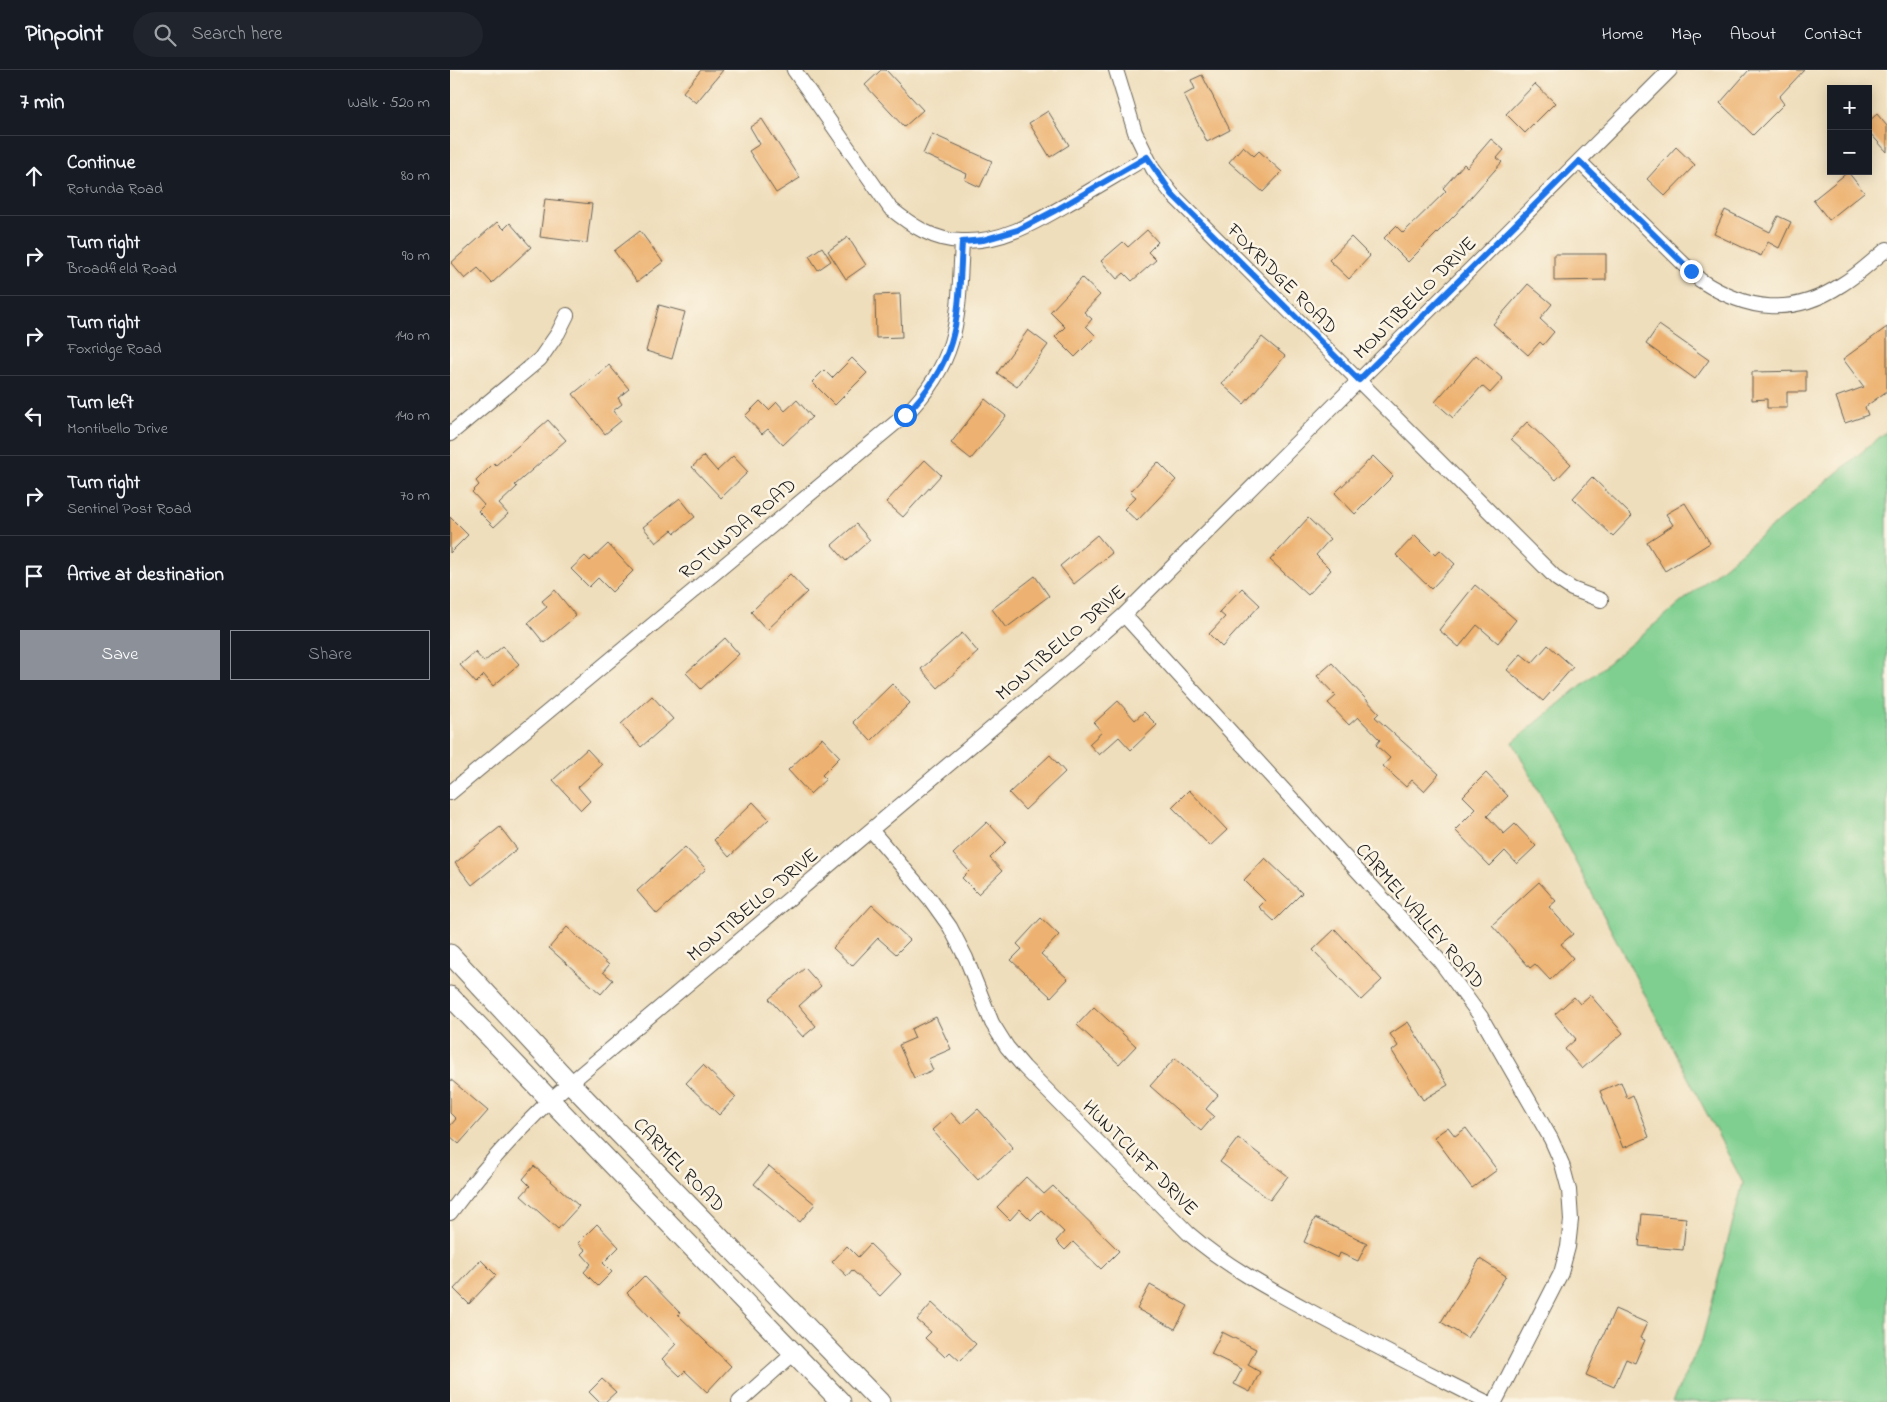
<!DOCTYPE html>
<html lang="en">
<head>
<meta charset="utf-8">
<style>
	:root { --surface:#171b24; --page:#20242c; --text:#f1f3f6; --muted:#9ea1a6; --line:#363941; --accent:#8c9099 }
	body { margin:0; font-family:"Indie Flower",sans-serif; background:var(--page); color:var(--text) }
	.controls { position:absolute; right:15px; top:15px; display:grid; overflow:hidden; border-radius:0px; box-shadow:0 2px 12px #0003 }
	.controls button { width:45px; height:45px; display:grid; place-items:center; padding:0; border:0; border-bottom:1px solid var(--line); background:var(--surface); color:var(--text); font:25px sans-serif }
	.stop { position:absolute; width:15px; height:15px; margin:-11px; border:4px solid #1a73e8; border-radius:50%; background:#fff }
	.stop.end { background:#1a73e8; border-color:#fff; box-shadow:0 1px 5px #0008 }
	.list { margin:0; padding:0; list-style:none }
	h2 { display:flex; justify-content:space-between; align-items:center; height:65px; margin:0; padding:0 20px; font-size:21px }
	h2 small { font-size:16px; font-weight:400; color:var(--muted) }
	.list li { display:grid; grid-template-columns:32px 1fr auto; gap:15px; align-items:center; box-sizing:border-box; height:80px; padding:0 20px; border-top:1px solid var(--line) }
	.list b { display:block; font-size:19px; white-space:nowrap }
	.list p { margin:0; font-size:16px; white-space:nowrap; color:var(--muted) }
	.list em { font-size:16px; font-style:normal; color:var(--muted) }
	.actions { display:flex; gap:10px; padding:15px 20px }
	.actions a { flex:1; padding:11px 0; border:1px solid var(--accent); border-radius:0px; text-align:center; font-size:18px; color:var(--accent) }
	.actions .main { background:var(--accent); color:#fff }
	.icon { flex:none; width:28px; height:28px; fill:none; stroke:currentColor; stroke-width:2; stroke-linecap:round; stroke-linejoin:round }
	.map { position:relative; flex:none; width:1437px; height:1332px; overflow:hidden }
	header { display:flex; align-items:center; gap:30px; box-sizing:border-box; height:70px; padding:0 25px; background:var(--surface); border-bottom:1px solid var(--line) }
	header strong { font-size:24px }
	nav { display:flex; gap:28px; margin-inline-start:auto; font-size:18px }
	.search { width:350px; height:45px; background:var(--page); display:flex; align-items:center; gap:12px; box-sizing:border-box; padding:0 18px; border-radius:28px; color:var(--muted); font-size:19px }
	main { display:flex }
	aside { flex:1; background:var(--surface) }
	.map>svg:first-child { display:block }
</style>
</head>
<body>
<header>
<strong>Pinpoint</strong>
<div class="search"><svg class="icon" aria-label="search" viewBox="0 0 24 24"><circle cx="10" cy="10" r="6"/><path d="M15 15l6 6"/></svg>Search here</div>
<nav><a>Home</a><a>Map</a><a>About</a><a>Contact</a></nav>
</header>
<main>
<aside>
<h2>7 min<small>Walk · 520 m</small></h2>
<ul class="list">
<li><svg class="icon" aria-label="ahead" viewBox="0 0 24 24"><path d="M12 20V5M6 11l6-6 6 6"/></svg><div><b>Continue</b><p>Rotunda Road</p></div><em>80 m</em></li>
<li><svg class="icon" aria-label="right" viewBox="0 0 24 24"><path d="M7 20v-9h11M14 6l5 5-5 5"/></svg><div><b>Turn right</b><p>Broadfield Road</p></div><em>90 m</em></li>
<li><svg class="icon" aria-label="right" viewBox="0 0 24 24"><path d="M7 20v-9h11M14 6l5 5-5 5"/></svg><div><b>Turn right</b><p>Foxridge Road</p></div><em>140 m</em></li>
<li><svg class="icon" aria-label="left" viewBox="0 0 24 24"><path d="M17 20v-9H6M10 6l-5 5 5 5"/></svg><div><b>Turn left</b><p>Montibello Drive</p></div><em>140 m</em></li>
<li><svg class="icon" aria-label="right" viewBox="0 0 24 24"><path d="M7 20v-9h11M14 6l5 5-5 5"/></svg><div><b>Turn right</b><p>Sentinel Post Road</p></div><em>70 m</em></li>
<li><svg class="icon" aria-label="arrive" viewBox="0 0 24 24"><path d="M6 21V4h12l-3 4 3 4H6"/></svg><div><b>Arrive at destination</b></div></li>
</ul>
<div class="actions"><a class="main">Save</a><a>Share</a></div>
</aside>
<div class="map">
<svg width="1437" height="1332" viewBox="0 0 1437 1332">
	<rect width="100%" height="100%" fill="#fcf5e5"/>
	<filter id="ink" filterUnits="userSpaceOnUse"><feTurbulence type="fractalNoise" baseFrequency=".02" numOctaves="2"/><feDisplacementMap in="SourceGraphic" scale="10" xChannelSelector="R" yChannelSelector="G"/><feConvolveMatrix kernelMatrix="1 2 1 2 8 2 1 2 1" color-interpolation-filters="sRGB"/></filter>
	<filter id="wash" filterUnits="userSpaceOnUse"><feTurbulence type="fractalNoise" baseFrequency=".0096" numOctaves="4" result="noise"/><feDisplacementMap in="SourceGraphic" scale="20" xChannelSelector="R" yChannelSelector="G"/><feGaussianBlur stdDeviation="1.12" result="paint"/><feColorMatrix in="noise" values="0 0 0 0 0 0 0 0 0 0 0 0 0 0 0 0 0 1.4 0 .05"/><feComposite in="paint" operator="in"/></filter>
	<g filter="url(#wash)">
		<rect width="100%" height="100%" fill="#efdebc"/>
		<path fill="#7fcf90" stroke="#4e7656" d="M1437,361v971h-215l30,-62 41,-157 -230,-441z"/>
		<g id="blocks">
			<path fill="#edb271" d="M251,0h22l-27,33 -13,-11z
				M431,0h5l37,40 -19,17 -39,-42z
				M1299,0h55l-25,27 5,7 -31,31 -33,-32z
				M752,5l28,55 -23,12 -23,-47 11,-6 -4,-9z
				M1085,14l20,19 -30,30 -19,-19z
				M598,41l21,34 -19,12 -21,-34z
				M1427,44l10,12v26l-19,-21v-9z
				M312,49l38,59 -24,15 -27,-42 11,-7 -10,-17z
				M482,64l60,27 -12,26 -15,-7 2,-6 -44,-20z
				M1041,69l13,11 -7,8 5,4 -46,52 -48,48 -24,-24 12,-12 7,7 43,-42 -3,-3 21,-24 3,3z
				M793,76l11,10 5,-5 23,21 -19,20 -34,-30z
				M1226,77l19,18 -30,31 -18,-17z
				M1398,102l16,20 -35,28 -16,-20z
				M95,129l47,5 -5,39 -47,-6z
				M1275,140l45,22 8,-16 13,6 -12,26 -11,-6 -7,14 -47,-22z
				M47,152l7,7 6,-6 21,24 -39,36 -14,-15 -13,11 -14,-16z
				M697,160l11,12 -10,10 8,8 -24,21 -8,-8 -7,6 -16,-18 22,-19 5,5z
				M190,161l23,31 -26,20 -23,-31z
				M398,167l18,28 -20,14 -18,-28z
				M901,167l19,19 -21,23 -20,-19z
				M372,177l9,14 -13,9 -9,-14z
				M1104,184h52v26l-52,1z
				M632,208l18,17 -16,17 8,7 -6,7 10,10 -21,21 -20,-20 10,-10 -15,-15z
				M1078,214l24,20 -12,15 14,13 -11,13 -3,-3 -12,13 -35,-31z
				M450,224l2,43 -26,1 -1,-43z
				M209,235l26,7 -13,47 -26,-8z
				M1209,255l50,35 -14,19 -49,-35z
				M1437,257v64l-22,16 3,8 -23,8 -9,-26 28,-10 -21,-28z
				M578,260l20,15 -31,42 -20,-14z
				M812,267l23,19 -41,48 -22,-20z
				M1026,285l27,24 -13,14 -8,-7 -29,32 -18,-16z
				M402,288l15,15 -32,32 -23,-23 12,-12 8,8z
				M159,295l20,24 -11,9 4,6 -9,7 8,10 -16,13 -32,-40z
				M1356,301v21h-19v16h-20v-9l-15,1v-28z
				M535,329l21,17 -35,43 -20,-16z
				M347,330l15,17 -29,28 -15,-16 -6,5 -17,-18 15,-15 9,9 8,-8 8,9z
				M98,350l18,20 -51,45 2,2 -18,17 9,10 -14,13 -16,-16 6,-6 -12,-13 7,-7 -3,-4 18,-18 2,2z
				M1077,352l44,42 -15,16 -45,-41z
				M254,386l13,15 16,-15 15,16 -27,26 -29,-31z
				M923,386l20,20 -38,38 -20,-21z
				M475,390l16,15 -38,42 -17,-15z
				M708,392l18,18 -39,41 -13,-12 12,-12 -6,-5z
				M1142,407l40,39 -19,20 -40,-38z
				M230,428l15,19 -20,16 -3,-3 -16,13 -13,-16z
				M1235,433l25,40 -45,28 -18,-29 26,-17 -7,-11z
				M0,447l18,18 -18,18z
				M858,448l22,21 -14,16 15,15 -23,25 -38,-35z
				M406,454l14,16 -24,21 -14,-16z
				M647,465l15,18 -38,31 -14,-18z
				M965,465l20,20 5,-5 15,14 -24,25 -35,-34z
				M158,474l25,27 -21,21 -14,-14 -9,9 -18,-18 14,-13 5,5z
				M340,504l17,18 -40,38 -16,-18z
				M585,506l14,20 -43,32 -14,-19z
				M1025,515l41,35 -18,23 -21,-18 -18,22 -20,-17z
				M792,518l18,17 -38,42 -13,-13 16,-17 -6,-5z
				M105,520l21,26 -32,27 -16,-20 19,-16 -5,-6z
				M512,563l16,19 -40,36 -17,-19z
				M275,568l14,16 -38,35 -15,-16z
				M1098,575l25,22 -30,34 -36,-31 14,-16 11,9z
				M53,576l16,18 -26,22 -9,-11 -8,8 -16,-18 15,-13 9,10z
				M882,593l47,50 -4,4 64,57 -15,17 -12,-11 -6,7 -23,-21 7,-8 -14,-13 4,-5 -22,-23 -9,8 -21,-22 8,-7 -19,-20z
				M442,614l18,19 -39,38 -18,-19z
				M202,626l21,23 -32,28 -20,-23z
				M668,631l17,19 9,-8 13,13 -26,25 -12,-13 -20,18 -10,-11 13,-12 -8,-9z
				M372,668l18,19 -18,18 4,4 -16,15 -22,-24z
				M137,679l15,16 -24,22 12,14 -9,9 -28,-30z
				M600,685l15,17 -40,38 -16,-17z
				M1036,703l22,23 -21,20 17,18 11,-10 21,22 -19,18 -12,-13 -15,15 -35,-36 21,-21 -13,-13z
				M739,720l38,40 -17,16 -38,-39z
				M303,732l16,17 -40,38 -15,-17z
				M537,752l19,20 -16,16 12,13 -24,23 -16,-16 7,-7 -16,-17z
				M50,757l17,22 -45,36 -17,-22z
				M235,777l21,22 -49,45 -20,-23z
				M815,788l37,35 -28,28 -15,-14 6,-6 -21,-21z
				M1089,812l17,19 -7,6 24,27 -12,10 12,14 -23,22 -15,-16 -5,4 -38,-43z
				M422,835l38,35 -14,14 -18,-16 -26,28 -19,-18z
				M591,848l18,17 -18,19 27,25 -17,18 -40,-37 11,-11 -5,-5z
				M117,857l42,38 -6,7 10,8 -12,14 -52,-46z
				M885,859l47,51 -21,20 -48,-50z
				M355,898l16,18 -22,20 17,20 -13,11 -34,-38z
				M1140,925l33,38 -41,36 -17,-20 11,-10 -21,-25 19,-17 6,7z
				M644,937l42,39 -17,18 -42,-39z
				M486,947l15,32 -23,10 5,11 -19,8 -15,-33 16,-7 -4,-9z
				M958,952l40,63 -25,15 -31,-49 6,-5 -8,-12z
				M725,988l43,37 -12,14 8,7 -13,15 -51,-45z
				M253,995l33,32 -17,18 -33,-32z
				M0,1009l38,32 -29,33 -9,-8v-10l6,-7 -6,-6z
				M1171,1012l6,16 6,-3 16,42 -26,11 -23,-57z
				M528,1039l35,39 -35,32 -46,-50 19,-17 10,11z
				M998,1057l7,9 11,-8 31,42 -25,18 -38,-51z
				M788,1068l50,38 -18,24 -50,-38z
				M84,1096l45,40 -21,23 -37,-33 9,-10 -7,-7z
				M319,1096l46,38 -15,18 -46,-38z
				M576,1107l18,17 9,-8 66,65 -18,18 -28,-27 -8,8 -9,-9 8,-9 -23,-22 -10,10 -11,-11 -10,11 -13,-13z
				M1192,1144l44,4 -3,32 -44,-4z
				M865,1148l52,25 -9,18 -18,-8 -2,5 -34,-16z
				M147,1154l22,23 -16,16 9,9 -14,14 -14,-14 7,-8 -9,-10 4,-4 -8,-7z
				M420,1174l31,30 -21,22 -28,-26 -5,6 -15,-14 15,-16 11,11z
				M1030,1189l26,17 -39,62 -26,-16z
				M31,1190l15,15 -27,29 -15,-15z
				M194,1206l36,37 -2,2 53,51 -24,26 -22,-21 -5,5 -18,-17 14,-15 -49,-51z
				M700,1215l38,21 -13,23 -38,-20z
				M482,1233l44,41 -16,17 -10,-9 -5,5 -20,-19 6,-6 -14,-12z
				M1165,1239l32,14 -7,15 5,2 -10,23 -9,-4 -12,28 -28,-12z
				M772,1262l34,17 -8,16 12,7 -10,20 -16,-8 8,-15 -31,-15z
				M152,1309l14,13 -11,10h-6l-10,-10z"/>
		</g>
	</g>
	<g filter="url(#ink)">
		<use href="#blocks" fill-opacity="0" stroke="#666054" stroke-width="1"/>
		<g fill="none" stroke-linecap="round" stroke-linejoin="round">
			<defs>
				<path id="minor" d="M344,0l96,138c21,17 44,33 72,33 43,2 80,-23 116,-43 23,-14 46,-27 69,-41
					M666,0l19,62 18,37 19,25 385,385 15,10 29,11
					M1129,91l121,119c47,31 92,37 141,5 17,-10 31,-24 46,-36
					M0,364l90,-75 18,-26 9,-18
					M674,545l315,345 42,57 70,122 11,25 7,26 2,30 -3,27 -7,26 -66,129
					M0,723l455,-378c56,-56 53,-99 57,-173
					M421,760l59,69 20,28 16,31 26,65 15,24 17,20 164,166c37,32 79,55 122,78 58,32 117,61 176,91
					M0,1143c30,-41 64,-78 100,-113l523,-440 51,-45 546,-545
					M289,1332l54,-48"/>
				<path id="secondary" d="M0,884l120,129 310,319
					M0,926l391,406"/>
			</defs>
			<use href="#minor" stroke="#666054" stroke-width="16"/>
			<use href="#secondary" stroke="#666054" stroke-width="21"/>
			<use href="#minor" stroke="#fff" stroke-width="14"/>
			<use href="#secondary" stroke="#fff" stroke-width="19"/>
		</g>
	</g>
	<g fill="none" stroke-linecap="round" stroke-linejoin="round" filter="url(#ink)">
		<path stroke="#1a73e8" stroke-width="6" d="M455,345c56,-56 53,-99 57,-173l21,-2 35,-10 38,-20 91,-53 25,37 187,186 220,-219 112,110"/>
	</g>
	<g text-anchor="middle" stroke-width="5" stroke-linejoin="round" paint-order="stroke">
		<g font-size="20" fill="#1c1c1c" stroke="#fcf5e5">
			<text transform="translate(833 208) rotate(45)" y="7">FOXRIDGE ROAD</text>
			<text transform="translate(964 227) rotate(-45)" y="7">MONTIBELLO DRIVE</text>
			<text transform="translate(287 458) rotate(-40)" y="7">ROTUNDA ROAD</text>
			<text transform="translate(610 572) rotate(-41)" y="7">MONTIBELLO DRIVE</text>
			<text transform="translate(302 834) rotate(-40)" y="7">MONTIBELLO DRIVE</text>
			<text transform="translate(971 845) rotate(49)" y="7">CARMEL VALLEY ROAD</text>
			<text transform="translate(691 1087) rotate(45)" y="7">HUNTCLIFF DRIVE</text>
			<text transform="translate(230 1094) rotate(46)" y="7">CARMEL ROAD</text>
		</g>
	</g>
</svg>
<div class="controls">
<button>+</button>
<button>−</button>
</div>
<div class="stop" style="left:455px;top:345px"></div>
<div class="stop end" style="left:1241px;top:201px"></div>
</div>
</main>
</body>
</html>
